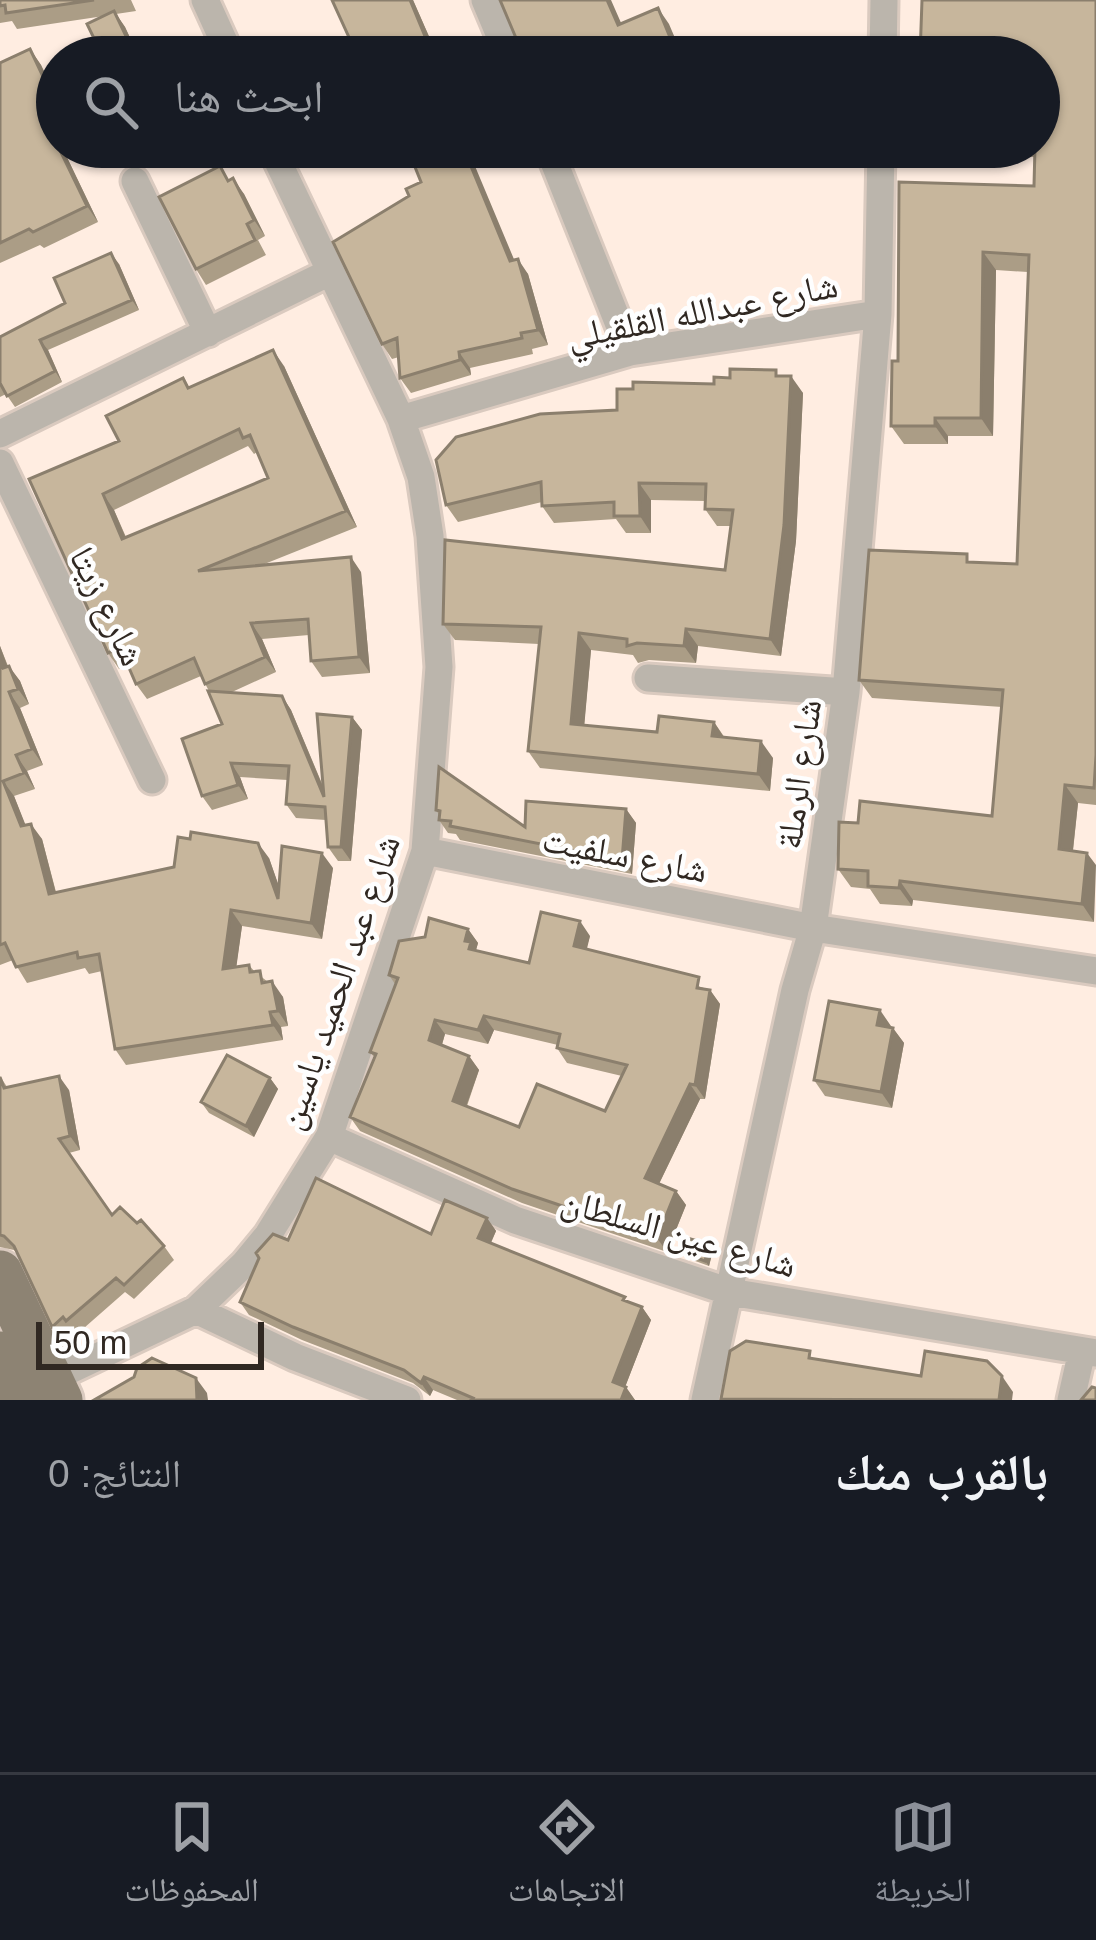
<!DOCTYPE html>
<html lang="ar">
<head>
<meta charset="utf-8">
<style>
	:root { --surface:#171b24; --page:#242831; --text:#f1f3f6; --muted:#9ea1a6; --line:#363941; --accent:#8c9099 }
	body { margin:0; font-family:Arial,"Noto Naskh Arabic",sans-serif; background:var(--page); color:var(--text); direction:rtl }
	.scale { position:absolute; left:36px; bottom:30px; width:228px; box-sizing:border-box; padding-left:12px; border:6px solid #302822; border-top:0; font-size:33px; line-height:42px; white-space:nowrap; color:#302822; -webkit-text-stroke:9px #fefefe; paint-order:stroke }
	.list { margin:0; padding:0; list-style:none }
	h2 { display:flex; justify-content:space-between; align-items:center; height:156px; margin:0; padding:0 48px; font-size:51px }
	h2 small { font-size:39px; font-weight:400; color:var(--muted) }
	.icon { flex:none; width:66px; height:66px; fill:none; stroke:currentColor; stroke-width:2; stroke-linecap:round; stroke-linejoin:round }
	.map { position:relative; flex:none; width:1096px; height:1400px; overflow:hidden; direction:ltr }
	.search { position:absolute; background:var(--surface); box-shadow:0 3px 9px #0004; left:36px; right:36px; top:36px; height:132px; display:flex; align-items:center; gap:30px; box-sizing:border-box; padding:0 42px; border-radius:66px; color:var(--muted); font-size:45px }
	.sheet { height:372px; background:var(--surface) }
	nav { display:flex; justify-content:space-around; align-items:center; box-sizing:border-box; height:168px; border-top:3px solid var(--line); background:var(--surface); font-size:33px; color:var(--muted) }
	nav a { display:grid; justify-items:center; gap:6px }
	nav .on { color:var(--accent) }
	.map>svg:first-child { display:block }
</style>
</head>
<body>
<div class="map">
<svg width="1096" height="1400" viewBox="0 0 1096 1400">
	<rect width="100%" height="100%" fill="#ffede1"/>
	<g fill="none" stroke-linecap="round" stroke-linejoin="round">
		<defs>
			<path id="street" d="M205,0l26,57
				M485,0l24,57
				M883,57l1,-57
				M548,147l82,205
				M135,181l73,152
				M401,419l229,-67 248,-38
				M0,434l328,-161
				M0,463l152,317
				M648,678l198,14
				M425,851l388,77 283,43
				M329,1137l186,83 215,72 366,61
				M196,1310l99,47 112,43
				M51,1379l145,-69 48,-46 24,-29 61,-98 96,-286 14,-184 -9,-131 -9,-59 -20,-58 -130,-272
				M705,1400l90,-410 18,-62 33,-236 32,-378 3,-167
				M1071,1400l11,-49"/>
			<path id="primary" d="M0,1273l60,127
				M0,1354l21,46"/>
		</defs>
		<use href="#street" stroke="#dacabf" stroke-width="33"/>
		<use href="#primary" stroke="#dacabf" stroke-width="51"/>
		<use href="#street" stroke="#bbb5ac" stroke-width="27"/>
		<use href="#primary" stroke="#8d8373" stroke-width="45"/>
	</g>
	<path fill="#ab9d86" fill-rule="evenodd" d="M0,0h131l5,11 -20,3 9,13 14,30h-36l1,-41 -87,13 -5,-8 -12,2z
		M332,0h81l25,57h-80z
		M1096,0v805l-18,-2 -5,48 21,71 -181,-22 -1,6 -32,-2 -10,-15 -19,-2 -13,-18 20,-46 134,-7 10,-109 -130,-9 -13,-18 114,-118 44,2 11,-292 -32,-2 -3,166h-45v8h-44l-13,-18 7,-65 136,-175 1,-29 -106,-2 -5,-8h115z
		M30,49l11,16 16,34v22l-7,3 7,23h5l36,75 -54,26 -4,-3 -40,18v-200z
		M140,147h40l-31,14z
		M288,147h97l-84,21z
		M230,180l14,14 21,42 -7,4 8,15 -60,30 -10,-16z
		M421,182l93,78 14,14 20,71 -16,4 1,5 -63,14 1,7 -60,18 -11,-15 -1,-21 -7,2 -10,-15 27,-148z
		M119,264l20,46 -91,40 14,32 -47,25 -9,-13 -6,3v-60l65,-34z
		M284,366l73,161 -95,38 99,7 9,101 -48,4 -11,-16 -2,-26 -47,4 14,33 -44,20 50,4 9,14 32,76 29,-69 10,13 -11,131h-13l-10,-14 -2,-27 -30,-2 -10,-14 2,-24 -48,-3 8,22 -36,11 -10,-14 20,-72 -13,-33 -8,-15 -54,23 -11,-15 -8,-19 -9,4 -11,-16 -79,-174 90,-38 64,-63 6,9zM248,446l6,8 3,-2 11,26 -142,59 -12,-27z
		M780,376l23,17 -7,148 -15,115 -83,-10 -2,17 -47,-3 -11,3 -5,-8 -42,-5 -7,75 73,7 57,-10 11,16 48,20 -3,33 -230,-23 -12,-17 11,-107 -84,-4 -12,-16 282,-54 6,-44h-14l-12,-17 1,-8 -55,-1v33h-25l-10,-14 -62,4 -12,-17v-4l-84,20 -12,-17 171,-95 16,-21 81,-5z
		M0,646l8,20 12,15 9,23 -9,4 23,57 -16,6 8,18 -21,7 11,29 17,14 14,53 213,-34 10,29 54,-19 -11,71 -80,-13 -6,41 13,-2 5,6 14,11 15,15 5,29 -7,1 2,13 -157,25 -11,-16 -13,-78 -13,3 -4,-6 -58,15 -14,-23 -13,5z
		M626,809l10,14 -4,51 -172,-34 -4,-6 -8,-1 -9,-13 1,-4 -4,-6 89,17z
		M468,929l10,14 -2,7 53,13 61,-27 -4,13 124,41 10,14 -15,95h-5l-41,85 17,7 10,14 -19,47 -145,-49 -162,-72 -10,-14 25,-59 -5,-6 25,-68 -6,-9zM494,1030l64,15 -1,3 10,15 55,13 -17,35 -86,16 -52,-21 12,-36 -10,-14 -27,-11 3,-11 43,10z
		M891,1026l13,17 -12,65 -67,-12 -11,-16z
		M0,1076l7,11 62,3 11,60 -11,3 43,62 52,31 10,14 -40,39 -9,-7 -49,43 -3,-4 -11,10 -10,-14 -35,-74 -3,-3 -14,-3z
		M270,1078l8,11 -24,48 -45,-24 -8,-11z
		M487,1218l9,13 -5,12 151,64 9,13 -26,67 10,13h-178l-24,-10 -3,6 -17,-13 -111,-43 -53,-25 -9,-13 48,-62 143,-6z
		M713,1250l-4,16 -22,-8 -4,-5z"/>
	<path fill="#8b7f6d" d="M410,0h3l25,57 -9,-11z
		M607,0h4l18,41 -11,-16z
		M658,8l11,16 14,33h-5z
		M114,11l11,16 14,30h-3z
		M30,49l11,16 16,34v6z
		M40,109l10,15 7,13v7z
		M58,147h4l36,75 -11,-16z
		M463,147h4l54,129 -11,-15z
		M233,178l11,16 21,42 -11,-16z
		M983,252l13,18 -3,166 -12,-18z
		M111,253l8,11 20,46 -7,-10z
		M518,259l10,15 20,71 -10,-15z
		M40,340l8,10 14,32 -7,-11z
		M273,350l11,16 73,161 -11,-16z
		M459,352l11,16 1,7 -11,-15z
		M791,376l12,17 -7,148 -15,115 -11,-17z
		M935,418l13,18v8l-13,-18z
		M639,483l12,17v33l-11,-17z
		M103,494l11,16 19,45 -11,-16z
		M351,557l10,15 9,101 -11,-16z
		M251,623l11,16 14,33 -11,-15z
		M686,629l12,17 -2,17 -12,-17z
		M579,633l12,17 -8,90 -12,-16z
		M0,646l14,38 -11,-16 -3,-9z
		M9,666l11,15 9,23 -11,-15z
		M9,692l11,16 23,57 -11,-16z
		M282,696l9,14 42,101 -9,-14z
		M352,717l10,13 -11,131 -10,-14z
		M714,722l11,17 -13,-3z
		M761,741l12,17 -3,33 -12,-17z
		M16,755l11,16 8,18 -11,-16z
		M231,763l9,14 8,22 -10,-14z
		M3,781l11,15 18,45 -11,-15z
		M1065,785l13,18 -7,64 -12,-18z
		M626,809l10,14 -4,51 -10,-14z
		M31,824l11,15 18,70 -11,-15z
		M258,843l11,15 20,57 -11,-16z
		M322,853l11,15 -11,71 -11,-16z
		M1087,853l9,12 -2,57 -12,-18z
		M900,881l13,19 -1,6 -13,-18z
		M231,910l11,16 -8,58 -11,-15z
		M580,921l10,15 -6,25 -10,-15z
		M468,929l10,14 -2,7 3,14 -14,-23z
		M272,981l11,16 5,29 -10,-15z
		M710,990l10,14 -15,95 -10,-14z
		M880,1010l11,16 -3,15 -11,-16z
		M270,1012l11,15 2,13 -10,-15z
		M484,1016l10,14 -6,14 -10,-14z
		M435,1020l10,14 -6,20 -10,-14z
		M893,1028l11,15 -12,65 -11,-16z
		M469,1056l10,14 -16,45 -10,-14z
		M59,1076l10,14 11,60 -10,-14z
		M270,1078l8,11 -24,48 -8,-11z
		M690,1084l10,15 -45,93 -10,-14z
		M676,1191l10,14 -19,47 -10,-14z
		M487,1218l9,13 -9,20 -9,-13z
		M709,1244l4,6 -4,16 -4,-5z
		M642,1307l9,13 -29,75 -9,-13z
		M1002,1376l11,16 -1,8h-13z
		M424,1377l9,13 -3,6 -9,-13z
		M196,1378l11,15 1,7h-11z
		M626,1387l9,13h-14z"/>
	<path fill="#c7b69c" stroke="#8b7f6d" stroke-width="3" fill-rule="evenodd" d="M0,0h94l-88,13 -1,-8 -5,1z
		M332,0h78l19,46 -7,4 3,7h-37l-3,-5 -11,5h-16z
		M500,0h107l11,25 40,-17 20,49h-154z
		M922,0h174v755l-2,33 -29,-3 -6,64 28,4 -5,51 -182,-23 -1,7 -31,-2v-15l-30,-2 1,-47 19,1 2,-22 132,15 11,-126 -144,-10 10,-130 98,4v8l50,2 12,-309 -46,-3 -2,166h-46v8h-44l1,-65h6l1,-179 135,4 1,-39h4v-90h-119z
		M114,11l22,46h-33l-16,-33z
		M30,49l25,53 -15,7 47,97 -54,26 -4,-3 -29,14v-180z
		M288,147h24l-22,5z
		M407,147h56l47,114 8,-2 20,71 -17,3 1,5 -63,14 1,8 -60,18 -3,-40 -15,6 -49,-102 76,-46 -3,-7 15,-7z
		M220,166l8,15 5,-3 21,42 -7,4 8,16 -59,29 -37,-72z
		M111,253l21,47 -92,40 15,31 -48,25 -7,-13v-46l65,-34 -11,-25z
		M273,350l73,161 -148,60 153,-14 8,100 -48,4 -3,-42 -57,4 14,34 -60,27 -11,-26 -58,26 -16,-37 -12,6 -79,-174 90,-38 -13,-25 77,-38 5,10zM239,429l4,9 7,-3 18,43 -146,61 -19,-45z
		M730,369l46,1v6h15l-7,149 -14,114 -84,-10 -2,17 -47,-3 -10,3v-7l-48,-6 -8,91 86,8 2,-16 55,6 -2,14 49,5 -3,33 -230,-23 13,-124 -98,-3 2,-84 280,30 8,-60 -28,-1 1,-25 -67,-1 1,33h-26v-14l-72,4 -1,-24 -95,23 -10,-45 20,-23 84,-23 77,-4v-21h16v-7l81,2v-7l16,1z
		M0,659l3,9 6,-2 9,23 -9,3 23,57 -16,6 8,18 -21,8 18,45 10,-2 18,70 125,-27 4,-30 12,2 1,-7 67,11 20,56 4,-53 40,7 -11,70 -80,-13 -8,59 26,-4 1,7 10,-1 2,12 10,-2 6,30 -8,1 3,13 -158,24 -16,-95 -21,4 -1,-6 -61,15 -11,-24 -5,2z
		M208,691l74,5 42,101 -7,-83 35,3 -11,130h-13l-3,-40 -39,-3 3,-38 -58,-3 7,22 -36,11 -20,-57 40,-15z
		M439,767l86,60 1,-26 100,8 -4,51 -172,-34 1,-5 -12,-1 1,-9 -4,-1z
		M541,912l39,9 -6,25 125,31 -2,11 13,2 -15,95 -5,-1 -45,94 31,13 -19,47 -145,-49 -162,-72 26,-63 -6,-2 28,-74 -9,-3 10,-34 26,-4 4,-19 39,11 -3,12 6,1 -2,7 60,14zM484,1016l76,18 -3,14 70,17 -22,46 -68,-27 -18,43 -66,-26 16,-45 -40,-16 6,-20 43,10z
		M829,1001l51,9 -3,15 16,3 -12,64 -67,-12z
		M227,1055l43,23 -24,48 -45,-24z
		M59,1076l11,60 -11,3 53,76 8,-8 17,16 4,-3 23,26 -40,39 -8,-7 -50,43 -3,-4 -11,10 -38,-81 -10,-10 -4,-1v-158l4,11z
		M316,1178l115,56 14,-34 42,18 -9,20 147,59 -2,3 19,7 -29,75 13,5 -5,13h-150l2,-2 -49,-21 -3,6 -17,-13 -111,-43 -53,-25 19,-44 -3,-5 17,-19 15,6z
		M687,1238l22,6 -4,17 -22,-8z
		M746,1341l64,10 -1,7 112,18 4,-25 62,10 15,15 -3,24 -278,-1 9,-48z
		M152,1358l44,20 1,22h-103l40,-23 3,-9z
		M1092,1387l4,1v12h-15z"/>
	<g text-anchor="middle" stroke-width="9" stroke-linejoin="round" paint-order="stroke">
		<g font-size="36" fill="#302822" stroke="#fefefe">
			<text transform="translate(702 310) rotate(-11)" y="13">شارع عبدالله القلقيلي</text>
			<text transform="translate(108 606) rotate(64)" y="13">شارع زيتا</text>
			<text transform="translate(798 774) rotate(-82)" y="13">شارع الرملة</text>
			<text transform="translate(625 854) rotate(11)" y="13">شارع سلفيت</text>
			<text transform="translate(338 982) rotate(-71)" y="13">شارع عبد الحميد ياسين</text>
			<text transform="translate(679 1232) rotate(16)" y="13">شارع عين السلطان</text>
		</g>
	</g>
</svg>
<div class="scale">50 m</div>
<div class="search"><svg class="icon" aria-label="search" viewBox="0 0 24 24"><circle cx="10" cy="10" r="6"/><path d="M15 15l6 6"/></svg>ابحث هنا</div>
</div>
<section class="sheet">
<h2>بالقرب منك<small>النتائج: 0</small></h2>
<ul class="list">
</ul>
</section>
<nav>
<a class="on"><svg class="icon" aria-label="map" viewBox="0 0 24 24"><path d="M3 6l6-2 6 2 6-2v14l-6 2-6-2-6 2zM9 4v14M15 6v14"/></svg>الخريطة</a>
<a><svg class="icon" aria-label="directions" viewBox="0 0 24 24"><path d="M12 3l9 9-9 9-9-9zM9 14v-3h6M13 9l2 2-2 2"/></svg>الاتجاهات</a>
<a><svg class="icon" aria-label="saved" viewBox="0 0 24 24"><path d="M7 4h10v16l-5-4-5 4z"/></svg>المحفوظات</a>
</nav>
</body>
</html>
